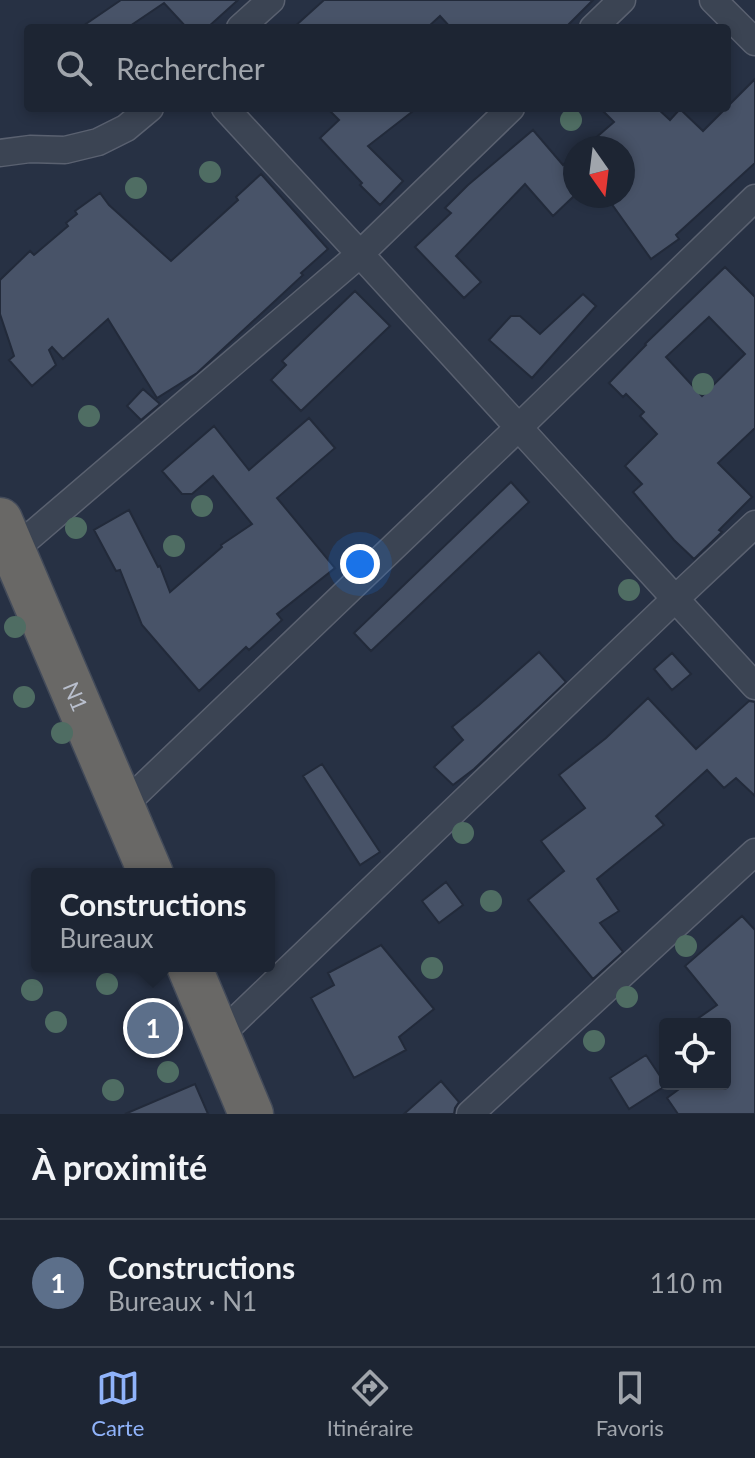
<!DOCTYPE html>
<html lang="fr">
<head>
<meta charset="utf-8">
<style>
	:root { --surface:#1d2533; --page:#252d3b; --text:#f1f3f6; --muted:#a0a5ac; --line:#3b424e; --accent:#90b3fa }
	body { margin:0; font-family:Lato,sans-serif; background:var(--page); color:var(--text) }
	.controls { position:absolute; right:24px; bottom:24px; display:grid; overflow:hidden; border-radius:8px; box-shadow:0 4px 12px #0003 }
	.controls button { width:72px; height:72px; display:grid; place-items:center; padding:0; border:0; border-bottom:2px solid var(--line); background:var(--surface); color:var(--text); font:40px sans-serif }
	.compass { position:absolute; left:563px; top:136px; width:72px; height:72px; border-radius:50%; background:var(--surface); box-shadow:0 4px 12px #0003; rotate:166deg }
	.you { position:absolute; left:360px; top:564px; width:28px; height:28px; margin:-20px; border:6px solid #fff; border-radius:50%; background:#1a73e8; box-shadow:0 0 0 12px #1a73e833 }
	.badge { display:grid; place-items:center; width:52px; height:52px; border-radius:50%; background:var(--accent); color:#fff; font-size:26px; font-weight:700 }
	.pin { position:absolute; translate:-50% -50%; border:4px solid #fff; box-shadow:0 2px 8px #0006 }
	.popup { position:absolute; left:31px; top:868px; width:244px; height:104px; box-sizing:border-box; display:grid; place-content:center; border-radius:8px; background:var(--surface); filter:drop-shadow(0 2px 6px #0005); font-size:26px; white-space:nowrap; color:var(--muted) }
	.popup b { font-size:30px; color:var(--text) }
	.popup::after { content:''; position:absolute; left:50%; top:100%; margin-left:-16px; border:16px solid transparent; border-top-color:var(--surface) }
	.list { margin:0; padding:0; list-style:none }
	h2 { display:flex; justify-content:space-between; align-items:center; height:104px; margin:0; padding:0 32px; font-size:34px }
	h2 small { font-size:26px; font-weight:400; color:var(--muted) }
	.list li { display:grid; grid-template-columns:52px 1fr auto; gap:24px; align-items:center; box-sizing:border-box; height:128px; padding:0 32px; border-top:2px solid var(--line) }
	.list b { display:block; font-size:30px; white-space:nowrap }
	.list p { margin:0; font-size:26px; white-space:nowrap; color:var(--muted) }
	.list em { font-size:26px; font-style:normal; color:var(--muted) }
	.icon { flex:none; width:44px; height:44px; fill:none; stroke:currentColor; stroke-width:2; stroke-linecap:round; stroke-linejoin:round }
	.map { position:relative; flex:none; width:755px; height:1114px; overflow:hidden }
	.search { position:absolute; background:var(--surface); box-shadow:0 4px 12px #0003; left:24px; right:24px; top:24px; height:88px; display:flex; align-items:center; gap:20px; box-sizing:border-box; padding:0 28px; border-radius:8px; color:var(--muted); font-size:30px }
	.sheet { height:232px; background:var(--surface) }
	nav { display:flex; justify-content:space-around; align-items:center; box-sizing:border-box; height:112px; border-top:2px solid var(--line); background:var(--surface); font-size:22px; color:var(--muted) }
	nav a { display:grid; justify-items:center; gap:4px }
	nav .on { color:var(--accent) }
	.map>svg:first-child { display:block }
</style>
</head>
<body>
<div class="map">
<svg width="755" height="1114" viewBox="0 0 755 1114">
	<rect width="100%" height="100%" fill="#273144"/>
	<path fill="#485368" stroke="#222a3a" stroke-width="2" fill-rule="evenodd" d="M121,0h117l-31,28h-20l-23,-25 -37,25h-47z
		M324,0h269l-28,28h-114l-11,-12 -13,12h-134z
		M755,79v84l-79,72 3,4 -28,20 -45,-63h17v-48h-39l30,-26 -14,-14h57l13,12 10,-11 23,22z
		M327,108h90l-49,38 35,35 -23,24 -20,-20 2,-2 -42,-45 19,-18z
		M533,130l30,35 12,-10v40l-22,21 -28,-32 -69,72 25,26 -17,16 -49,-51 36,-34 -6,-5 23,-23z
		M261,174l67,75 -27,24 2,2 -106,98 -40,25 -49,-79 -45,40 -11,-12 -3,3 7,15 -24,21 -23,-26 5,-4 -14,-42v-34l30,-29 4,4 34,-29 -2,-3 11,-9 -2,-3 25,-18 9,12 62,56 67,-61 -2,-3z
		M725,267l30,30v131l-37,35 34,34 -33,33 3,2 -28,27 -20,-19 -41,-48 9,-8 -17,-18 32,-32 -17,-18 4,-4 -18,-18 -3,3 -14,-14 37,-38 -1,-1zM709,317l36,37 -43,42 -36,-39z
		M355,291l35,35 -89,85 -30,-31 15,-15 -4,-4z
		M583,294l13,12 -64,72 -43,-38 22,-24h9l20,18z
		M143,389l17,15 -19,16 -14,-14z
		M309,418l26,30 -58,50 58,70 -58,46 5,6 -33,30 -3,-3 -47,44 -57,-66 -22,-55 -4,1 -22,-41 35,-20 29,57 2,-1 10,26 52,-45 -1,-2 31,-21 -39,-48 -21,18h-10l-20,-23 52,-45 35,44z
		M511,482l18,20 -158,149 -17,-18z
		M539,652l27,30 -92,87 -21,16 -19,-18 29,-27 -11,-13 27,-22z
		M672,653l19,21 -19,16 -18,-21z
		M648,698l48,51 53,-48 6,1v94l-19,-18 -12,10 -17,-18 -51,46 8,9 -67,54 22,32 -19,12 23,29 -30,27 -65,-79 36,-29 -23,-30 44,-33 -26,-33 47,-37z
		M322,764l58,88 -20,13 -57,-89z
		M446,882l17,23 -24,18 -17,-22z
		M742,916l13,14v184h-77l-11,-16 19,-14h39v-60h-35l27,-19 -32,-39z
		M381,945l53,64 -35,28 7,13 -52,28 -43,-80 23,-13 -6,-12z
		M646,1055l16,24v9l-33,21 -19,-31z
		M441,1081l18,21 -4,6 -1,6h-50z
		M195,1084l13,30h-83z"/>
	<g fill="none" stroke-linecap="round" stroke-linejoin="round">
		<defs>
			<path id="minor" d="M713,0l42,42
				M240,28l31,-28
				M593,28l29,-28
				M225,108l135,146 395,432
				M0,153l30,-4 35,1 33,-8 28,-14 24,-20
				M13,551l347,-297 151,-146
				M123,806l395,-378 237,-230
				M218,1037l456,-437 81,-76
				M470,1114l285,-262"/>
			<g id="trunk">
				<path id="s1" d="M0,520l151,354"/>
				<path d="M189,966l62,148"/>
			</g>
		</defs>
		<use href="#minor" stroke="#5a6170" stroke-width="29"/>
		<use href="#trunk" stroke="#434b5a" stroke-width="47"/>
		<use href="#minor" stroke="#3b4453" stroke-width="26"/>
		<use href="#trunk" stroke="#696866" stroke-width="44"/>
	</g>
	<g fill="#4f6d63">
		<circle cx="571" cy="120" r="11"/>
		<circle cx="210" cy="172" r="11"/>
		<circle cx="136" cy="188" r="11"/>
		<circle cx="703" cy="384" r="11"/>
		<circle cx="89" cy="416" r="11"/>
		<circle cx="202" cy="506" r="11"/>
		<circle cx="76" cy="528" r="11"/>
		<circle cx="174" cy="546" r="11"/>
		<circle cx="629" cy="590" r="11"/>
		<circle cx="15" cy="627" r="11"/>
		<circle cx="24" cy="697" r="11"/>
		<circle cx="62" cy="733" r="11"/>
		<circle cx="463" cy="833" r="11"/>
		<circle cx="491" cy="901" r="11"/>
		<circle cx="686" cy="946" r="11"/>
		<circle cx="432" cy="968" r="11"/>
		<circle cx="107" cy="984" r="11"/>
		<circle cx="32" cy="990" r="11"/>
		<circle cx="627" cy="997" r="11"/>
		<circle cx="56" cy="1022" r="11"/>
		<circle cx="594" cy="1041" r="11"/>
		<circle cx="168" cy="1072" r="11"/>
		<circle cx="113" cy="1090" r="11"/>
	</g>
	<g text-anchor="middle" stroke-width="6" stroke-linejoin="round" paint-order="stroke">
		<g font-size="22" fill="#b9bfcd" stroke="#202839">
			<text dy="8" stroke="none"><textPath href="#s1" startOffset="192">N1</textPath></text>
		</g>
	</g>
</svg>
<div class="controls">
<button><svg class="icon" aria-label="locate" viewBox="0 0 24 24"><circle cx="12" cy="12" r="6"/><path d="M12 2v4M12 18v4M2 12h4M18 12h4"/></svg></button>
</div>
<svg class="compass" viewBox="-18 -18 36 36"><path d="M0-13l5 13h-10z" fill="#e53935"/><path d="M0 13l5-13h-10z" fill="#a0a5ac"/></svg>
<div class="you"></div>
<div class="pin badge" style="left:153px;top:1028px;background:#5c6f8a">1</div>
<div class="popup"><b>Constructions</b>Bureaux</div>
<div class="search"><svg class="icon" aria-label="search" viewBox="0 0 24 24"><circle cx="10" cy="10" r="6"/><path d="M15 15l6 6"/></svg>Rechercher</div>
</div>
<section class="sheet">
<h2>À proximité<small></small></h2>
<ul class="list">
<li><span class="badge" style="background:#5c6f8a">1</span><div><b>Constructions</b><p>Bureaux · N1</p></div><em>110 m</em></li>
</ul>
</section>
<nav>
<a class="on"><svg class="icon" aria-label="map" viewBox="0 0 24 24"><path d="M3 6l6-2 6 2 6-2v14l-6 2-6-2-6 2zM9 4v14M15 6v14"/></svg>Carte</a>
<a><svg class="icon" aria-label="directions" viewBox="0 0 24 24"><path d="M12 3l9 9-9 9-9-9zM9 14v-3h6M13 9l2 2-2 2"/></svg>Itinéraire</a>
<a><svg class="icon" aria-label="saved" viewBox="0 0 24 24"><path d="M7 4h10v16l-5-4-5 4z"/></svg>Favoris</a>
</nav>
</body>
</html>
